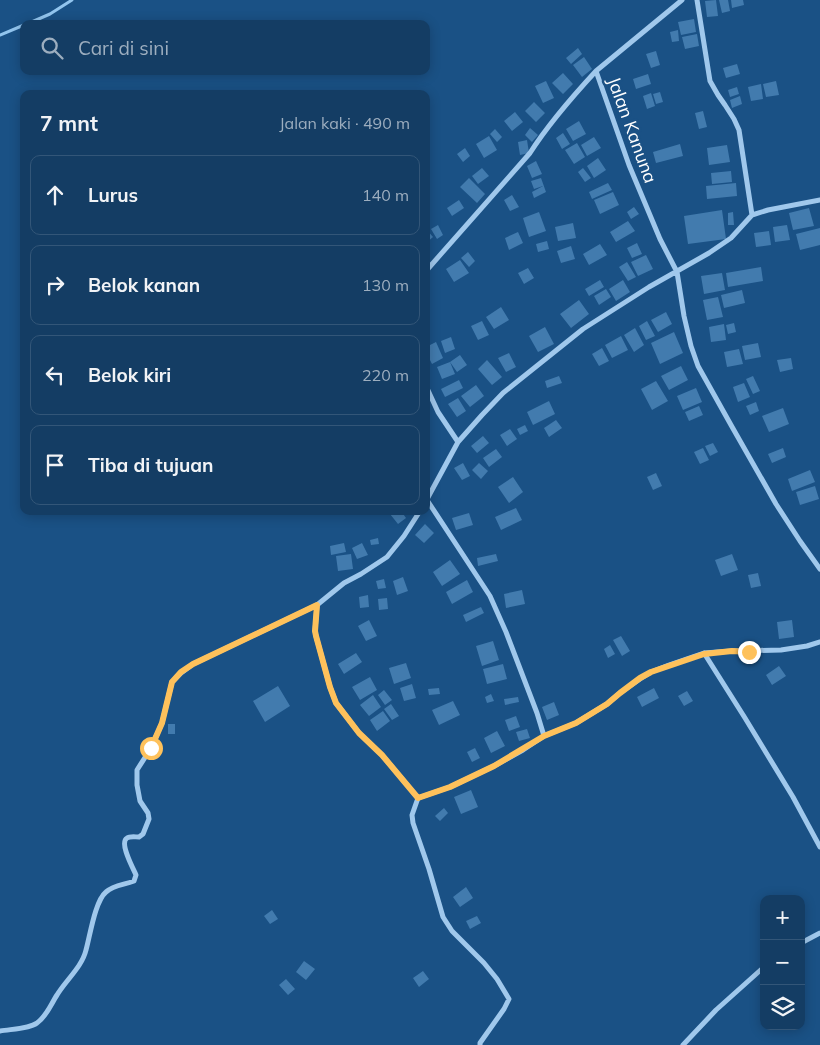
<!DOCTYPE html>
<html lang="id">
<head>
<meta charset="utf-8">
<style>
	:root { --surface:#143d64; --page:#1d446a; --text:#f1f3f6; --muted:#9daebf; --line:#335678 }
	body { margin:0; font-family:Mulish,sans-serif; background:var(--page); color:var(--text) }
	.controls { position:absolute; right:15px; bottom:15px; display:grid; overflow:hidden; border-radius:10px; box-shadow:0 2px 12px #0003 }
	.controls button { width:45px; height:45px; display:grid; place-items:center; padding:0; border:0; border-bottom:1px solid var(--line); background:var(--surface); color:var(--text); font:25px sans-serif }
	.stop { position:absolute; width:15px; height:15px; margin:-11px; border:4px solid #fec15b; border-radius:50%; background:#fff }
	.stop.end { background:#fec15b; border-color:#fff; box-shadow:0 1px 5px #0008 }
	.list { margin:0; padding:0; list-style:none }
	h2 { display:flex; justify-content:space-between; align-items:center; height:65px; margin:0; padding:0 20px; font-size:21px }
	h2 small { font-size:16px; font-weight:400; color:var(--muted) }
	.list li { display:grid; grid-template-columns:32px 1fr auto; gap:15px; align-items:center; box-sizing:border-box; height:80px; margin:0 10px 10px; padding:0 10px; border:1px solid var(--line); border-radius:10px }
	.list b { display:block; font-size:19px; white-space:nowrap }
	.list em { font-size:16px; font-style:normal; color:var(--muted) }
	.icon { flex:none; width:28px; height:28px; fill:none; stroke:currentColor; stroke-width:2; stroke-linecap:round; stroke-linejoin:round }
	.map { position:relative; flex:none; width:820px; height:1045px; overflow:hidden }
	.search { position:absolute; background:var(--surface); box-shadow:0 2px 12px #0003; left:20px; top:20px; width:410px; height:55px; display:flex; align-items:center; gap:12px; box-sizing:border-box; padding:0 18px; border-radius:10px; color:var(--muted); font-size:19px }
	.panel { position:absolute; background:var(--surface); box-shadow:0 2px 12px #0003; left:20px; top:90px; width:410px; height:425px; border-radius:10px }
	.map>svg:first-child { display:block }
</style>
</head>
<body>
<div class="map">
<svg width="820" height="1045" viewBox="0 0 820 1045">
	<rect width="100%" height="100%" fill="#1a5185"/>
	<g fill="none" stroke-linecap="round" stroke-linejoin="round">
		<path stroke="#92c5ee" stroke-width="3" d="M27,24l23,-10 22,-14
			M0,35l24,-10"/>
	</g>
	<path fill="#427bae" d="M716,0l2,16 -11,1 -2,-16z
		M719,0h9l2,11 -8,2z
		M731,0h12l1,5 -12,3z
		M694,19l2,13 -15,3 -3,-13z
		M678,30l1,11 -7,1 -2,-10z
		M697,34l2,12 -14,3 -3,-12z
		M578,48l4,6 -11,10 -5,-6z
		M656,51l4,14 -9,3 -5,-14z
		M584,57l8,12 -10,8 -9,-12z
		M737,64l3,10 -14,4 -3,-10z
		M563,73l10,11 -10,10 -11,-11z
		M648,74l3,10 -15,5 -3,-10z
		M546,81l8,17 -11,5 -8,-17z
		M776,81l3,14 -13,2 -3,-13z
		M761,84l2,15 -12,2 -3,-14z
		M737,87l2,7 -9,3 -2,-7z
		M660,92l3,10 -7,2 -3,-10z
		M651,93l4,13 -8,3 -4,-13z
		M740,96l2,8 -10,4 -2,-8z
		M534,102l11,11 -9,9 -11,-11z
		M703,111l4,16 -8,2 -4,-16z
		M515,112l8,10 -11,9 -8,-10z
		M579,121l7,13 -13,7 -7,-12z
		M530,128l8,7 -6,7 -7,-7z
		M495,129l7,8 -5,5 -7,-8z
		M563,133l7,11 -8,5 -6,-11z
		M489,136l8,14 -13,8 -8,-14z
		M594,137l7,11 -14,8 -6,-11z
		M527,140l2,13 -9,2 -2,-13z
		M577,143l8,14 -11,7 -9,-14z
		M680,144l3,12 -27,7 -3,-11z
		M727,145l3,17 -21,3 -2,-17z
		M465,148l5,8 -7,6 -6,-8z
		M598,158l8,12 -12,8 -7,-12z
		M536,161l6,13 -10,4 -5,-12z
		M482,168l7,8 -11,8 -6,-8z
		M583,168l8,10 -6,4 -7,-10z
		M731,171l1,11 -20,2 -1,-11z
		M469,178l16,16 -8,9 -17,-16z
		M541,178l5,14 -12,6 -2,-6 11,-6 -9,3 -3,-8z
		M608,183l4,7 -20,9 -3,-7z
		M736,183l1,13 -30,3 -1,-13z
		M613,192l6,13 -19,9 -6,-14z
		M512,195l7,12 -9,4 -6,-11z
		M459,200l5,8 -12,8 -5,-8z
		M634,207l5,7 -8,5 -4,-7z
		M809,208l5,18 -21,4 -4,-17z
		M722,210l4,29 -38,5 -4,-28z
		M539,212l7,19 -17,6 -6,-19z
		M733,212l1,13h-6v-12z
		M628,221l7,10 -19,11 -6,-10z
		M573,223l3,15 -18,3 -3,-14z
		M438,225l5,10 -6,4 -6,-10z
		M787,225l3,15 -15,2 -2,-15z
		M820,228v17l-20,5 -4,-16z
		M426,229l7,8 -7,6z
		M769,231l2,14 -15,2 -2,-14z
		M518,232l5,11 -14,7 -4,-12z
		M547,241l2,8 -11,3 -2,-8z
		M637,243l5,11 -10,4 -5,-10z
		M600,244l7,11 -18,10 -6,-11z
		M571,246l4,13 -14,4 -4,-12z
		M468,252l7,9 -6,6 -8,-9z
		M646,255l7,14 -15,7 -7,-14z
		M460,260l9,13 -15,9 -8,-13z
		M627,262l9,15 -8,4 -9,-14z
		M761,267l2,14 -35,6 -2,-14z
		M528,268l6,10 -10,6 -6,-11z
		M722,273l3,17 -21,4 -3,-18z
		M600,280l4,7 -15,9 -4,-7z
		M623,280l7,12 -14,9 -7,-12z
		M606,289l5,8 -12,8 -5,-9z
		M742,290l3,13 -21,5 -3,-13z
		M718,297l5,20 -16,3 -4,-20z
		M579,300l10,14 -18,14 -11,-14z
		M501,307l8,13 -15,9 -8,-12z
		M666,312l6,12 -14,8 -7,-12z
		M482,321l7,14 -11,5 -7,-14z
		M647,321l8,15 -9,4 -7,-14z
		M734,323l2,9 -8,2 -2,-9z
		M724,324l2,16 -15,2 -2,-15z
		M545,327l9,17 -16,8 -9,-16z
		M635,328l9,17 -10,7 -10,-17z
		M674,332l9,21 -23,11 -9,-21z
		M621,336l7,14 -16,8 -7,-13z
		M451,337l4,12 -10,4 -4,-12z
		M436,342l7,16 -11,6 -6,-12v-5z
		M758,343l3,14 -16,3 -3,-14z
		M602,348l7,13 -10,5 -7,-12z
		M739,349l4,15 -16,3 -3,-15z
		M509,353l7,14 -10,5 -8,-14z
		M460,355l7,10 -10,7 -7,-10z
		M791,358l2,11 -13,3 -3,-12z
		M487,360l15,17 -10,8 -14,-16z
		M450,362l5,12 -13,5 -5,-12z
		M681,366l7,14 -19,10 -8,-14z
		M559,376l3,7 -15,5 -2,-7z
		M753,376l7,15 -7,3 -7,-15z
		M459,380l4,8 -18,9 -4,-8z
		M656,381l12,20 -16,9 -11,-21z
		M744,383l6,14 -12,5 -5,-15z
		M476,385l8,11 -14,11 -9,-11z
		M696,388l6,14 -19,8 -6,-14z
		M458,398l8,13 -9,6 -9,-13z
		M549,401l6,13 -22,11 -6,-13z
		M756,402l3,9 -9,4 -4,-9z
		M699,406l4,9 -14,6 -4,-9z
		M783,408l6,16 -20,8 -7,-16z
		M556,420l6,8 -13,9 -5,-9z
		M525,425l3,6 -8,4 -3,-6z
		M510,429l7,10 -10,7 -7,-11z
		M483,436l6,7 -12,10 -6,-7z
		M713,443l5,9 -8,4 -5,-10z
		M703,448l6,12 -9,4 -6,-12z
		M783,448l3,9 -14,6 -4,-9z
		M496,449l6,8 -13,10 -6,-9z
		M463,463l7,13 -8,4 -8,-12z
		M479,463l9,8 -7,8 -9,-9z
		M810,470l5,12 -23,9 -4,-12z
		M656,473l6,13 -9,4 -6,-13z
		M513,477l10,15 -14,11 -11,-16z
		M815,486l4,13 -19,6 -4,-13z
		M516,508l6,12 -21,10 -6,-13z
		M393,511h8l5,7 -8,6 -8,-10z
		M469,513l4,12 -17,5 -4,-12z
		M425,524l9,9 -10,10 -9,-8z
		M378,538l1,6 -8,1 -1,-5z
		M344,543l2,9 -15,3 -1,-9z
		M362,543l6,12 -11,4 -5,-11z
		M351,554l2,15 -15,2 -2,-15z
		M496,554l2,7 -20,5 -1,-8z
		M732,554l6,16 -17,6 -6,-16z
		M450,560l10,14 -18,12 -9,-14z
		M758,573l3,13 -10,2 -3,-13z
		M403,577l5,14 -11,4 -4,-14z
		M384,579l2,9 -8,1 -2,-8z
		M467,580l6,12 -21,12 -6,-12z
		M522,590l3,14 -19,4 -2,-14z
		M368,595l1,12 -9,1 -1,-11z
		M387,598l1,11 -9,1 -1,-11z
		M481,607l3,6 -18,9 -3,-7z
		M369,620l8,16 -11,5 -8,-15z
		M792,620l2,17 -15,2 -2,-17z
		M621,636l9,15 -8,5 -9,-16z
		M493,641l6,19 -17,6 -6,-20z
		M610,645l5,9 -7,4 -4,-9z
		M356,653l6,9 -18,12 -6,-10z
		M406,663l5,15 -17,6 -5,-16z
		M503,664l4,15 -20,5 -4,-15z
		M779,666l7,10 -14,9 -6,-10z
		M370,677l7,13 -17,10 -8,-13z
		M412,684l4,14 -12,3 -4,-13z
		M278,686l12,20 -25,16 -12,-21z
		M439,688l1,6 -11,1 -1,-6z
		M654,688l5,10 -17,9 -5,-10z
		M384,690l8,10 -7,5 -7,-10z
		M687,691l6,10 -9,5 -6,-10z
		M491,694l3,7 -7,2 -2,-6z
		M373,695l8,12 -12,9 -9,-11z
		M518,697l1,5 -14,3 -1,-6z
		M453,701l7,14 -21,10 -7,-15z
		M554,702l5,13 -12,5 -5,-13z
		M391,704l8,12 -7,4 -8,-11z
		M383,711l7,10 -13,10 -7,-11z
		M516,716l4,11 -11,4 -4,-11z
		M168,724h7v10h-7z
		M527,729l3,9 -11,3 -3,-9z
		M497,731l8,15 -14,7 -7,-15z
		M475,748l5,10 -8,4 -5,-10z
		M471,790l7,17 -17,7 -7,-17z
		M444,808l4,5 -8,8 -5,-5z
		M466,887l7,11 -13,9 -7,-10z
		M272,910l6,9 -8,5 -6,-8z
		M477,916l4,7 -11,6 -4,-8z
		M304,961l11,8 -9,11 -10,-8z
		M423,971l6,8 -10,8 -6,-9z
		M286,979l9,10 -7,6 -9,-10z"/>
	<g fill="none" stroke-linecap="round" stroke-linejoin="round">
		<path stroke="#a0c8ec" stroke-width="5" d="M682,0l-86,71 33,94 31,74 17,33 7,44 7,30 7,20 33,59 45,79 24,37 20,28
			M697,0l13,81 8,14 7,10 9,14 5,11 13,85
			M426,271l104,-118c19,-30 42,-56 66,-82
			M426,386l12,26 20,30
			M427,500l63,96 16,36 31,81 7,23
			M426,501l32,-59 24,-27 21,-22 80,-64 66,-42 60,-34 22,-15 21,-23 16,-5 52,-10
			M317,605l-2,26 1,5 14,51 6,16 23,30 23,22 36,43
			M704,653l41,65 48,79 27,50
			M801,943l19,-10
			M0,1031c11,-2 29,-2 37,-8 10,-7 14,-19 20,-28 9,-15 25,-28 29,-45 4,-14 9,-49 20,-58 8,-7 18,-7 28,-11l2,-6c-3,-7 -17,-32 -9,-37 3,-2 8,-1 12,-1l4,-3 6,-15 -1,-6 -8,-12 -3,-16v-15l14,-22 11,-25 10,-41 9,-9 12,-9 124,-59 27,-22 17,-9 26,-17 17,-21 16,-25
			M480,1045v-2l24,-34 5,-10 -12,-20 -13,-16 -32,-32 -9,-14 -14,-48 -16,-46 -1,-8 6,-17 32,-11 44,-21 29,-16 21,-14 32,-13 31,-19 13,-11 20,-14 11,-7 18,-7 35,-12 28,-2 49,-1 26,-4 13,-4
			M683,1045l33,-35 48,-43"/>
	</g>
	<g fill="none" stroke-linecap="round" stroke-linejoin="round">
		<path stroke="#fec15b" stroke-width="6" d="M151,748l11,-25 10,-41 9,-10 12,-8 124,-59 -2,26 1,5 14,51 6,16 23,30 23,22 36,43 32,-11 44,-21 50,-30 32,-13 31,-19 13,-11 20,-15 11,-6 53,-18 28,-3 17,1"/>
	</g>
	<g text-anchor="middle" stroke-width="5" stroke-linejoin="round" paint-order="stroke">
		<g font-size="18" fill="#fff" stroke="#1a5185">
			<text transform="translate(632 130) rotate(70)" y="6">Jalan Kanuna</text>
		</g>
	</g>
</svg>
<div class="controls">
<button>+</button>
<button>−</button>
<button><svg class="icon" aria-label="layers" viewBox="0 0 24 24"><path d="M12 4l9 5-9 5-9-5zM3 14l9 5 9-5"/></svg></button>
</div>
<div class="stop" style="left:151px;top:748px"></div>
<div class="stop end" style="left:749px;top:652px"></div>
<div class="search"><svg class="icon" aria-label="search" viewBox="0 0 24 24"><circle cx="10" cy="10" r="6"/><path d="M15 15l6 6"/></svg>Cari di sini</div>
<section class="panel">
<h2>7 mnt<small>Jalan kaki · 490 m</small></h2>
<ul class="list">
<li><svg class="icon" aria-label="ahead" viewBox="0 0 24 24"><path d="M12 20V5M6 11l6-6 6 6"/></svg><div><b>Lurus</b></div><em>140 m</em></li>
<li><svg class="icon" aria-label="right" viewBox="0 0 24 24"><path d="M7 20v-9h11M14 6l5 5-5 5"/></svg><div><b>Belok kanan</b></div><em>130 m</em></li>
<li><svg class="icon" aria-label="left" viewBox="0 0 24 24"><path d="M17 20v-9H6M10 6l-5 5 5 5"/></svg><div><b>Belok kiri</b></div><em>220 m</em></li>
<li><svg class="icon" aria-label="arrive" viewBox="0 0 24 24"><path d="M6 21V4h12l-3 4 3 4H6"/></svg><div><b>Tiba di tujuan</b></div></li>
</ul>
</section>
</div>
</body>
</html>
